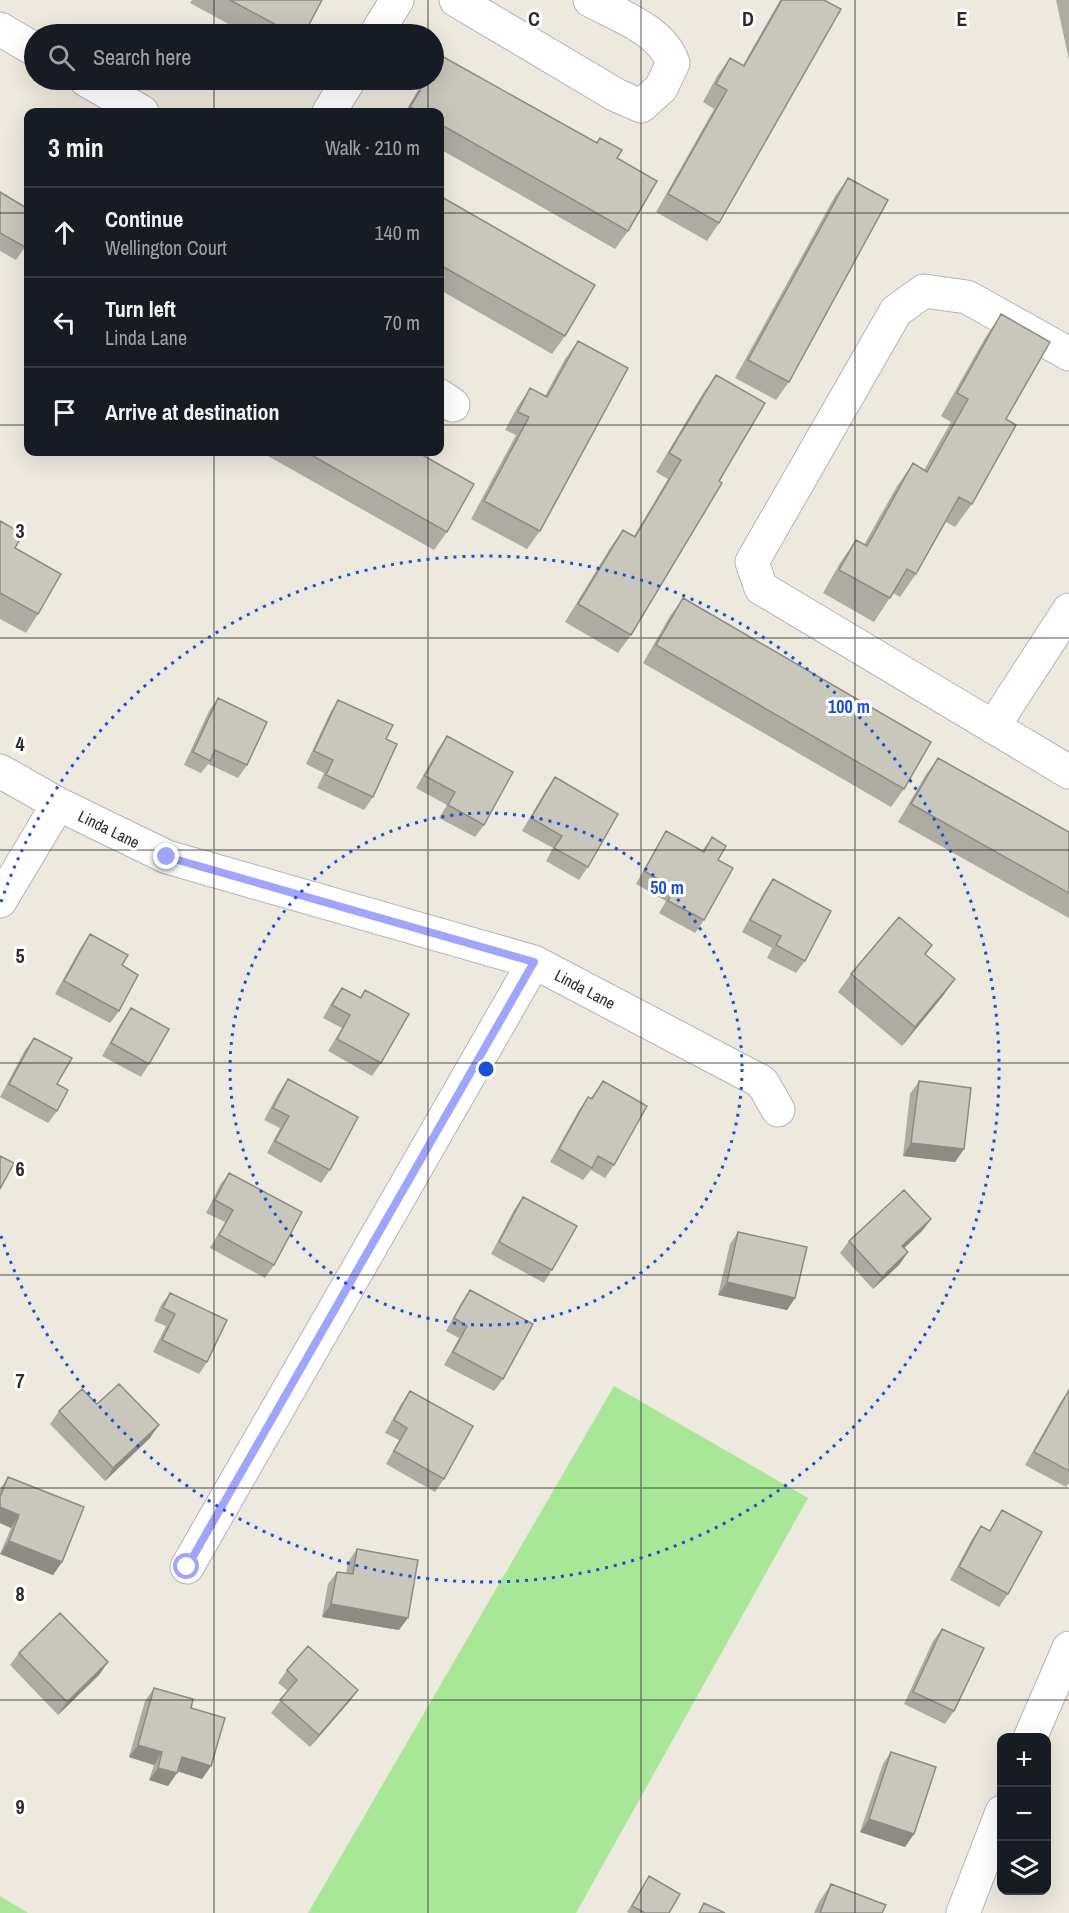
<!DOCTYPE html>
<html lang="en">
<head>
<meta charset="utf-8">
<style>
	:root { --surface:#171b24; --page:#242831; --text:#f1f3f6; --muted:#9ea1a6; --line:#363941 }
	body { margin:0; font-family:"Archivo Narrow",sans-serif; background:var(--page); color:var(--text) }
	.controls { position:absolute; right:18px; bottom:18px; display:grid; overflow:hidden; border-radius:12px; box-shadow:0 6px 24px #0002 }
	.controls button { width:54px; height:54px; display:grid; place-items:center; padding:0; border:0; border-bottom:2px solid var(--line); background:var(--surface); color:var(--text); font:30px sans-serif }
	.stop { position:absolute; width:18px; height:18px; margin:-14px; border:4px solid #9fa5fa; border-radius:50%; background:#fff }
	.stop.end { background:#9fa5fa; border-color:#fff; box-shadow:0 2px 6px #0008 }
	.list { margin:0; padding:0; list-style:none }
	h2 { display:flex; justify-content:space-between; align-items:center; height:78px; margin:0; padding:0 24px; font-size:26px }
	h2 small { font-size:20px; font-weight:400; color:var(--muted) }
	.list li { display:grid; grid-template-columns:39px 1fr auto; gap:18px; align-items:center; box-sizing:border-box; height:90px; padding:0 24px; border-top:2px solid var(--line) }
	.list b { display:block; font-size:22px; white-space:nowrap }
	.list p { margin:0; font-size:20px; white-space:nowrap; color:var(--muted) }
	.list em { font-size:20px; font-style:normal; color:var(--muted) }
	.icon { flex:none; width:33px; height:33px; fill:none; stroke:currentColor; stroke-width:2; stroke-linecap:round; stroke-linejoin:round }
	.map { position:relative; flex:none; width:1069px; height:1913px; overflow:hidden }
	.search { position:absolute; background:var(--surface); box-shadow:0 6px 24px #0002; left:24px; top:24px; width:420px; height:66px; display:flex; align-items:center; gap:15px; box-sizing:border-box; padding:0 21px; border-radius:33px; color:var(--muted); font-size:22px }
	.panel { position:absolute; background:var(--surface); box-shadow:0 6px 24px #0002; left:24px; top:108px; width:420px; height:348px; border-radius:12px }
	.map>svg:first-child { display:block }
</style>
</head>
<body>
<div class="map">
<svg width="1069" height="1913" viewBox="0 0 1069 1913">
	<rect width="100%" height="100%" fill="#eee9de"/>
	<path fill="#a9e798" d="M614,1386l194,112 -232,415h-268z
		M0,1896l28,17h-28z"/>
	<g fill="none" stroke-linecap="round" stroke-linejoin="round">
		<defs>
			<path id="minor" d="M456,0l160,95 25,11 20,-18 12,-25c-11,-33 -54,-47 -83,-63
				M0,29l34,20
				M376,34l21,-34
				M86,80l56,32
				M329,112l20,-32
				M1069,354l-102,-57 -43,-6 -28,20 -144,251 9,26 308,184
				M440,396l13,9
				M993,727l76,-117
				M0,771l58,33 109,53 367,105 228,120 16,28
				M0,901l58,-97
				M187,1567l347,-605
				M1030,1738l39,-90
				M963,1913l39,-101"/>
		</defs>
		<use href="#minor" stroke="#b2b2c0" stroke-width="35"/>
		<use href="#minor" stroke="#fff" stroke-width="33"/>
	</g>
	<path fill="#adaba2" d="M192,0h130l-18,34h-57l-57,-31z
		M780,0h44l-105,223 -12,18 -51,-29 58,-103 -11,-7 14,-26 13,-18 13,7z
		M1056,0h13v60z
		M440,55l156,87 4,-4 17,20 11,73 -13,18 -175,-100v-37h-35l19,-32h10v-16z
		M848,178l-59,204 -13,18 -41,-22 100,-182z
		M0,192l25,55 -9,13 -16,-9z
		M440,196l125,140 -13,18 -112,-64z
		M1001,314l5,105 -34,85 -17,23 -9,-5 -30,52 -16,23 -7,-4 -19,29 -51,-29 17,-30 16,-23 8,5 33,-59 16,-23 11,7 27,-48 -10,-6 44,-78z
		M578,341l-38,190 -13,18 -56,-30 45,-84 -11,-5 13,-24 12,-18 15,8 20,-37z
		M716,375l3,106 -88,154 -13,18 -53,-31 45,-74 13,-18 11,6 34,-57 -12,-7 47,-79z
		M261,452h156l30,80 -13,18z
		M0,521l15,27 23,66 -12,19 -26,-14z
		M683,598l221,191 -13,18 -248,-144 27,-47z
		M218,698l29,67 -9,13 -30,-14 -7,9 -17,-8 25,-54z
		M338,700l48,39 -13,58 -9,13 -47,-22 7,-15 -18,-9 24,-51z
		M447,736l37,89 -9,12 -36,-19 8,-13 -31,-17 22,-39z
		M938,758l131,74v86l-171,-96 27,-46z
		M555,777l33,90 -9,13 -33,-19 7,-13 -31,-17 24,-41z
		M666,831l36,20 10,-14 6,23 -14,60 -9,13 -36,-20 7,-12 -30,-17 22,-40z
		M773,879l32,82 -9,12 -29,-15 5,-10 -30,-16 22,-40z
		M90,934l32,31 -3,46 -9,12 -55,-29 26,-47z
		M925,955l30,24 -13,18 -40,49 -64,-54 13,-18z
		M342,988l18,9 5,-7 16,73 -9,13 -44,-25 14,-23 -19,-10 10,-18z
		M131,1008l18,56 -8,13 -39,-21 20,-35z
		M34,1038l23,46v27l-9,12 -48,-26 25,-47z
		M288,1079l42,91 -9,13 -54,-30 13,-25 -16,-8 15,-28z
		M603,1081l11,84 -9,13 -14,-8 -8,10 -33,-18 29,-52 9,-13 3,1z
		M919,1081l45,68 -9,13 -52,-6 7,-62z
		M229,1173l45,92 -9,13 -55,-30 15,-26 -19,-9 14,-28z
		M523,1197l29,73 -8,13 -53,-29 23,-44z
		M931,1219l-9,12 -18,17 4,4 -9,13 -26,24 -33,-36 9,-12z
		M738,1232l57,66 -8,12 -69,-15 12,-51z
		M470,1290l33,89 -9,12 -50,-26 15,-27 -13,-7 15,-28z
		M170,1293l37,69 -8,12 -46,-22 13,-26 -12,-5 7,-16z
		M1069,1390v93l-3,4 -41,-22 35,-62z
		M410,1391l34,88 -9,13 -49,-28 13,-24 -14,-7 16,-29z
		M97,1404l53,34 -45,43 -55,-57 9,-13z
		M8,1477l54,85 -9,13 -53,-21 11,-26 -11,-5v-34z
		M1002,1510l6,84 -9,13 -49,-27 22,-41 9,-13 8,5z
		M357,1549l42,81 -77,-13 6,-33 9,-12 9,1 2,-11z
		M942,1629l12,82 -9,13 -41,-20 29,-63z
		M19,1653l89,9 -9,13 -41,40 -48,-50z
		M287,1670l71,20 -9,12 -39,45 -39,-34 17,-22 -10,-8z
		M154,1688l37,20 20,58 -9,13 -24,-8 -10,15 -19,-6 5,-15 -25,-8 16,-56z
		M891,1752l23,82 -9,13 -45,-15 23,-68z
		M649,1876l20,37h-40l-2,-1z
		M831,1884l51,29h-68l5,-11z"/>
	<path fill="#8d8b84" d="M955,979l-13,18 -40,49 13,-19z
		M911,1143l53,6 -9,13 -52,-6z
		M931,1219l-9,12 -29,28 9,-13z
		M908,1252l-9,13 -26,24 9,-12z
		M727,1282l68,16 -8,12 -69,-15z
		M159,1425l-9,13 -45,43 8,-13z
		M0,1507l19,8 -8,13 -11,-5z
		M9,1541l53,21 -9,13 -53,-21z
		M331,1604l77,14 -9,12 -77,-13z
		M108,1662l-9,13 -41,40 9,-13z
		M358,1690l-9,12 -39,45 9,-12z
		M138,1745l24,7 -8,13 -25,-8z
		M182,1757l29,9 -9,13 -29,-9z
		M158,1768l19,5 -9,13 -19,-6z
		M869,1819l45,15 -9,13 -45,-15z"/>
	<path fill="#c9c7bc" stroke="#8d8b84" stroke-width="1.5" d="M230,0h92l-18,34h-11z
		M782,0h42l17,9 -122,214 -51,-29 59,-104 -11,-6 14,-26 14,8z
		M440,55l157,88 3,-5 22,12 -5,8 40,23 -29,50 -188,-107v-12h-20l-10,-5 16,-27h8v-14z
		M848,178l40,22 -99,182 -41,-22z
		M0,192l28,17v33l-3,5 -25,-14z
		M440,196l155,89 -30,51 -125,-71z
		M1001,314l49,28 -44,77 10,6 -44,79 -13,-7 -43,77 -9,-5 -17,29 -51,-28 17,-30 11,6 46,-83 14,9 41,-73 -11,-6z
		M578,341l50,27 -88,163 -56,-30 45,-84 -11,-5 12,-24 17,9z
		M716,375l49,28 -46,78 3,2 -91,152 -53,-31 45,-74 12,7 46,-77 -12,-7z
		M306,452h111l57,32 -27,48z
		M0,521l23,13 -8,14 46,26 -23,40 -38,-21z
		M683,598l248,144 -27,47 -248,-144z
		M218,698l49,24 -20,43 -32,-15 -5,11 -17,-9z
		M338,700l55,25 -7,14 11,5 -24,53 -47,-22 7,-15 -19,-9z
		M447,736l66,36 -29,53 -36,-20 7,-13 -30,-16z
		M938,758l131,74v61l-158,-89z
		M555,777l63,37 -30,53 -34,-19 8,-12 -31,-18z
		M666,831l38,21 8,-15 14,9 -8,14 15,8 -29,52 -36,-19 6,-13 -30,-17z
		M773,879l58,32 -26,50 -29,-16 5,-9 -31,-16z
		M899,917l33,28 -7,9 30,25 -40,48 -64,-53z
		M90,934l38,21 -6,10 16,10 -19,36 -55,-30z
		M342,988l19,10 4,-8 44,24 -28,49 -44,-24 13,-24 -18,-10z
		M131,1008l38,21 -20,35 -38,-21z
		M34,1038l38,20 -15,26 11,6 -11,21 -48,-27z
		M288,1079l70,38 -28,53 -55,-29 14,-25 -16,-8z
		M603,1081l44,25 -33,59 -16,-9 -6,12 -33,-19 29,-52 4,2z
		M919,1081l52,7 -7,61 -53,-6z
		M0,1156l14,7 -14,26z
		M229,1173l73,39 -28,53 -55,-30 14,-25 -18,-10z
		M904,1190l27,29 -29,27 6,6 -26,25 -33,-36z
		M523,1197l54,29 -25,44 -53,-28z
		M738,1232l69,15 -12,51 -68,-16z
		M470,1290l63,34 -30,55 -50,-27 14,-26 -13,-8z
		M170,1293l57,27 -20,42 -45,-22 13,-26 -12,-6z
		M119,1384l40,41 -46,43 -54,-57 23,-22 15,15z
		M1069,1390v81l-35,-19z
		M410,1391l63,35 -29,53 -50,-28 13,-23 -13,-8z
		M8,1477l76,30 -22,55 -53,-21 10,-26 -19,-8v-10z
		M1002,1510l40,22 -34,62 -49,-27 22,-41 9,5z
		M357,1549l61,11 -10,58 -77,-14 6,-32 16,2z
		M60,1613l48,49 -41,40 -48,-49z
		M942,1629l42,19 -30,63 -41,-19z
		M308,1646l50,44 -39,45 -39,-35 17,-20 -10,-10z
		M154,1688l39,11 -2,9 34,10 -14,48 -29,-9 -5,16 -19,-5 4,-16 -24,-7z
		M891,1752l45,15 -22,67 -45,-15z
		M649,1876l31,18 -11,19h-24l-13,-7z
		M831,1884l55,21 -4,8h-62z
		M704,1903l21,10h-26z"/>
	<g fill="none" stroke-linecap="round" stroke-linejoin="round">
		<path stroke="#9fa5fa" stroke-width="8" d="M167,857l367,105 -347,605"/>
	</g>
	<path fill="none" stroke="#2c2c2c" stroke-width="1.5" stroke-opacity="0.55" d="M214,0v34M428,0v34M641,0v1913M855,0v1913M214,80v32M428,80v32M0,213h28M440,213h629M0,425h28M440,425h629M214,452v1461M428,452v1461M0,638h1069M0,850h1069M0,1063h1069M0,1275h1069M0,1488h1069M0,1700h1069"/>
	<g fill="none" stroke="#1d4ed8" stroke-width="3" stroke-dasharray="3 6">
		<circle cx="486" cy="1069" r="256"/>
		<path d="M1 902A513 513 0 1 1 1 1236"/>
	</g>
	<g text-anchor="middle" stroke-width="6" stroke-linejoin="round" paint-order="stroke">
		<g font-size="16" fill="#2c2c2c" stroke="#fff">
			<text transform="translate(109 829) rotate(26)" y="6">Linda Lane</text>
			<text transform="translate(585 989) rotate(28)" y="6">Linda Lane</text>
		</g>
	</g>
	<g font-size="20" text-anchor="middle" font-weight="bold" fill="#2c2c2c" stroke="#fff" stroke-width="6" stroke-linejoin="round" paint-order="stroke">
		<text x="534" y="26">C</text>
		<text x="748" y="26">D</text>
		<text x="962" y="26">E</text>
		<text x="20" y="538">3</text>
		<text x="20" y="751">4</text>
		<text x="20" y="963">5</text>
		<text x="20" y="1176">6</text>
		<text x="20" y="1388">7</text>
		<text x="20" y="1601">8</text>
		<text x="20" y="1814">9</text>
	</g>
	<circle cx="486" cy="1069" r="9" fill="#1d4ed8" stroke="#fff" stroke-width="3"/>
	<g font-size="18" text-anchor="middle" font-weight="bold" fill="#1d4ed8" stroke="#fff" stroke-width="6" stroke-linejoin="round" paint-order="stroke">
		<text x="849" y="713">100 m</text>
		<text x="667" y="894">50 m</text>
	</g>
</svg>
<div class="controls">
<button>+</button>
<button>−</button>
<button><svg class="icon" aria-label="layers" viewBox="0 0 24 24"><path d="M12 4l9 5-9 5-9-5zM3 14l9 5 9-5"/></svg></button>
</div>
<div class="stop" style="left:187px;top:1567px"></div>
<div class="stop end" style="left:167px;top:857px"></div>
<div class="search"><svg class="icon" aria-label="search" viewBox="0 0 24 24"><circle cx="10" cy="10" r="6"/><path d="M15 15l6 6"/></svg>Search here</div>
<section class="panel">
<h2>3 min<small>Walk · 210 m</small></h2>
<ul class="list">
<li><svg class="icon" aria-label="ahead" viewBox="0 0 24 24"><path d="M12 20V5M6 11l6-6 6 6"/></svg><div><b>Continue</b><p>Wellington Court</p></div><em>140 m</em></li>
<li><svg class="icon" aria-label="left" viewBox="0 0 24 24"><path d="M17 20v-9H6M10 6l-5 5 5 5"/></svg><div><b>Turn left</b><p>Linda Lane</p></div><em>70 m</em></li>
<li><svg class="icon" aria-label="arrive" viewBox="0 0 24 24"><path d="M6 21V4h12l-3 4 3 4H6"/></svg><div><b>Arrive at destination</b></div></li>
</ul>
</section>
</div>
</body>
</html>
